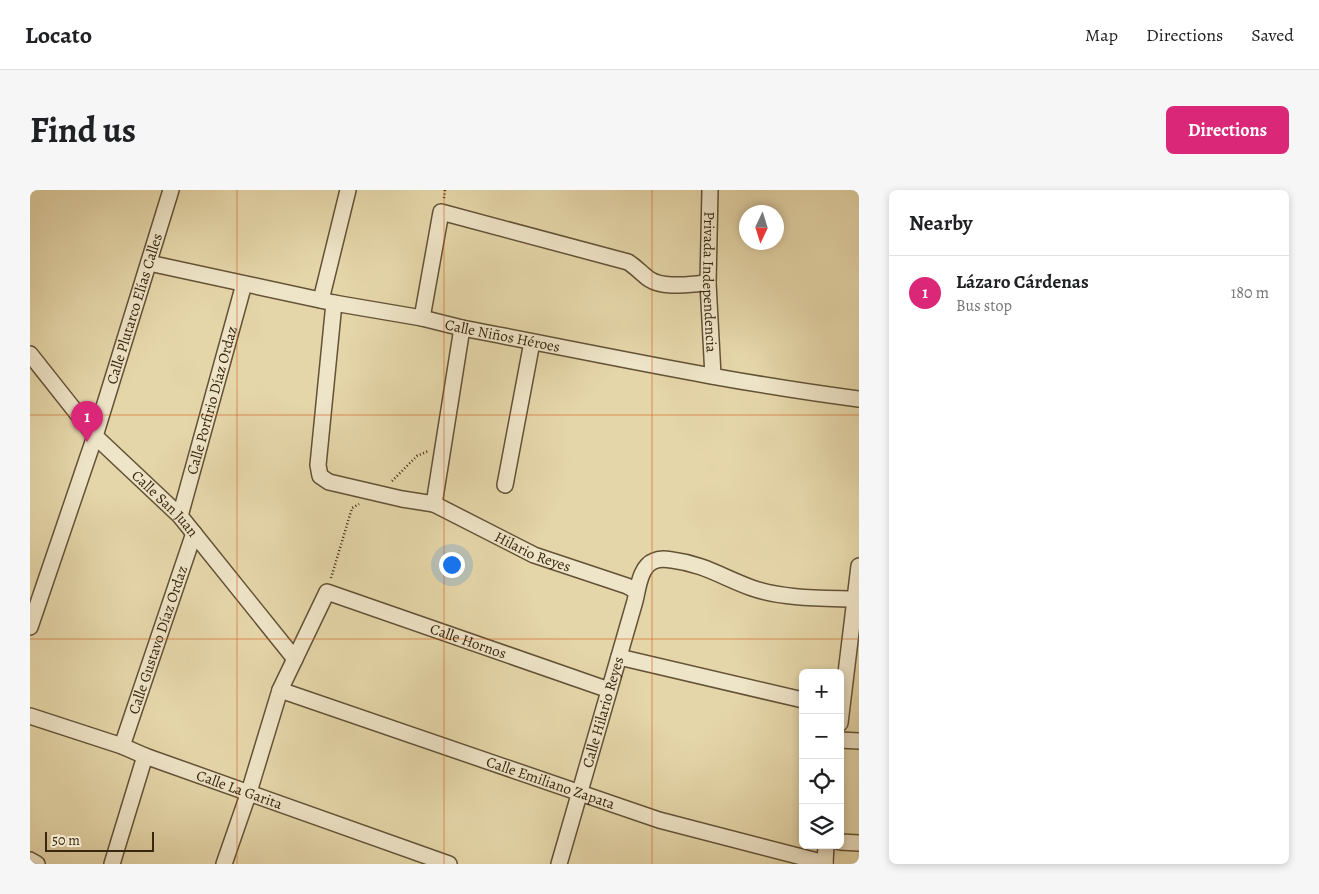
<!DOCTYPE html>
<html lang="en">
<head>
<meta charset="utf-8">
<style>
	:root { --surface:#fff; --page:#f6f6f6; --text:#202124; --muted:#757577; --line:#e0e0e0; --accent:#db2777 }
	body { margin:0; font-family:Alegreya,serif; background:var(--page); color:var(--text) }
	.controls { position:absolute; right:15px; bottom:15px; display:grid; overflow:hidden; border-radius:8px; box-shadow:0 2px 8px #0003 }
	.controls button { width:45px; height:45px; display:grid; place-items:center; padding:0; border:0; border-bottom:1px solid var(--line); background:var(--surface); color:var(--text); font:25px sans-serif }
	.compass { position:absolute; left:709px; top:15px; width:45px; height:45px; border-radius:50%; background:var(--surface); box-shadow:0 2px 8px #0003; rotate:184deg }
	.scale { position:absolute; left:15px; bottom:12px; width:109px; box-sizing:border-box; padding-left:5px; border:2px solid #38260f; border-top:0; font-size:14px; line-height:18px; white-space:nowrap; color:#38260f; -webkit-text-stroke:4px #eee4c7; paint-order:stroke }
	.you { position:absolute; left:421px; top:374px; width:18px; height:18px; margin:-12px; border:4px solid #fff; border-radius:50%; background:#1a73e8; box-shadow:0 0 0 8px #1a73e833 }
	.badge { display:grid; place-items:center; width:32px; height:32px; border-radius:50%; background:var(--accent); color:#fff; font-size:16px; font-weight:700 }
	.pin { position:absolute; translate:-50% -41px; filter:drop-shadow(0 1px 2px #0008) }
	.pin::after { content:''; position:absolute; top:26px; width:18px; height:15px; background:inherit; clip-path:polygon(0 0,100% 0,50% 100%) }
	.list { margin:0; padding:0; list-style:none }
	h2 { display:flex; justify-content:space-between; align-items:center; height:65px; margin:0; padding:0 20px; font-size:21px }
	h2 small { font-size:16px; font-weight:400; color:var(--muted) }
	.list li { display:grid; grid-template-columns:32px 1fr auto; gap:15px; align-items:center; box-sizing:border-box; height:75px; padding:0 20px; border-top:1px solid var(--line) }
	.list b { display:block; font-size:19px; white-space:nowrap }
	.list p { margin:0; font-size:16px; white-space:nowrap; color:var(--muted) }
	.list em { font-size:16px; font-style:normal; color:var(--muted) }
	.icon { flex:none; width:28px; height:28px; fill:none; stroke:currentColor; stroke-width:2; stroke-linecap:round; stroke-linejoin:round }
	.map { position:relative; flex:none; width:829px; height:674px; overflow:hidden; border-radius:8px }
	header { display:flex; align-items:center; gap:30px; box-sizing:border-box; height:70px; padding:0 25px; background:var(--surface); border-bottom:1px solid var(--line) }
	header strong { font-size:24px }
	nav { display:flex; gap:28px; margin-inline-start:auto; font-size:18px }
	.intro { display:flex; align-items:center; justify-content:space-between; box-sizing:border-box; height:120px; padding:0 30px }
	h1 { margin:0; font-size:35px }
	.button { padding:12px 22px; border-radius:8px; background:var(--accent); color:#fff; font-size:18px; font-weight:700 }
	main { display:flex; gap:30px; padding:0 30px }
	aside { flex:1; background:var(--surface); border-radius:8px; box-shadow:0 2px 8px #0003 }
	.map>svg:first-child { display:block }
</style>
</head>
<body>
<header>
<strong>Locato</strong>
<nav><a>Map</a><a>Directions</a><a>Saved</a></nav>
</header>
<div class="intro"><h1>Find us</h1><a class="button">Directions</a></div>
<main>
<div class="map">
<svg width="829" height="674" viewBox="0 0 829 674">
	<rect width="100%" height="100%" fill="#e5d6a9"/>
	<filter id="stains"><feTurbulence type="fractalNoise" baseFrequency=".004" numOctaves="4"/><feColorMatrix values="0 0 0 0 .2 0 0 0 0 .09 0 0 0 0 .02 0 0 0 .5 -.17"/></filter>
	<radialGradient id="worn" r=".72"><stop offset=".6" stop-color="#630" stop-opacity="0"/><stop offset="1" stop-color="#630" stop-opacity=".3"/></radialGradient>
	<g fill="none" stroke-linecap="round" stroke-linejoin="round">
		<defs>
			<g id="minor">
				<path id="s1" d="M680,0l-2,93 5,93"/>
				<path id="s2" d="M119,73l185,40 88,15 40,10c132,25 264,54 397,71"/>
				<path d="M291,110l27,-110"/>
				<path id="s3" d="M304,113l-16,162 2,11 9,6 73,17 32,5 100,51 93,31 9,5"/>
				<path d="M392,128l19,-106 187,50c8,5 14,12 21,17 15,10 41,5 59,4"/>
				<path id="s4" d="M0,164l65,82 85,80 115,143"/>
				<path d="M475,295l27,-143"/>
				<path d="M404,314l28,-176"/>
				<path id="s5" d="M150,326l64,-232"/>
				<path id="s6" d="M0,437l65,-191 76,-246"/>
				<path d="M589,467l184,43"/>
				<path id="s7" d="M250,500l379,130 166,43"/>
				<path id="s8" d="M0,526l92,30 23,10 304,108"/>
				<path d="M810,533l19,-157"/>
				<path d="M810,550l19,1"/>
				<path id="s9" d="M92,556l72,-213"/>
				<path d="M810,652l19,1"/>
				<path d="M0,670l7,4"/>
				<path d="M82,674l33,-108"/>
				<path id="s10" d="M194,674l25,-72 31,-102 47,-98 282,98"/>
				<path id="s11" d="M529,674l76,-263c3,-12 5,-35 19,-40 6,-3 12,-2 18,-1 32,4 52,18 80,28 32,11 70,10 103,11"/>
				<path d="M795,674l1,-19"/>
			</g>
		</defs>
		<use href="#minor" stroke="#635236" stroke-width="18"/>
		<path stroke="#38260f" stroke-width="2.5" stroke-dasharray="1 2.5" stroke-linecap="butt" d="M414,8l1,-8
			M362,291l25,-25 11,-5
			M301,388l21,-70 7,-4"/>
		<use href="#minor" stroke="#eee4c7" stroke-width="15"/>
	</g>
	<path fill="none" stroke="#ce510c" stroke-width="1" stroke-opacity="0.55" d="M207,0v674M414,0v674M622,0v674M0,225h829M0,449h829"/>
	<g text-anchor="middle" stroke-width="4.5" stroke-linejoin="round" paint-order="stroke">
		<g font-size="15" fill="#38260f" stroke="#eee4c7">
			<text dy="5" stroke="none"><textPath href="#s1" startOffset="92">Privada Independencia</textPath></text>
			<text dy="5" stroke="none"><textPath href="#s6" startOffset="335">Calle Plutarco Elías Calles</textPath></text>
			<text dy="5" stroke="none"><textPath href="#s2" startOffset="361">Calle Niños Héroes</textPath></text>
			<text dy="5" stroke="none"><textPath href="#s5" startOffset="120">Calle Porfirio Díaz Ordaz</textPath></text>
			<text dy="5" stroke="none"><textPath href="#s4" startOffset="202">Calle San Juan</textPath></text>
			<text dy="5" stroke="none"><textPath href="#s3" startOffset="402">Hilario Reyes</textPath></text>
			<text dy="5" stroke="none"><textPath href="#s9" startOffset="112">Calle Gustavo Díaz Ordaz</textPath></text>
			<text dy="5" stroke="none"><textPath href="#s10" startOffset="441">Calle Hornos</textPath></text>
			<text dy="5" stroke="none"><textPath href="#s11" startOffset="158">Calle Hilario Reyes</textPath></text>
			<text dy="5" stroke="none"><textPath href="#s7" startOffset="286">Calle Emiliano Zapata</textPath></text>
			<text dy="5" stroke="none"><textPath href="#s8" startOffset="222">Calle La Garita</textPath></text>
		</g>
	</g>
	<rect width="100%" height="100%" filter="url(#stains)"/>
	<rect width="100%" height="100%" fill="url(#worn)"/>
</svg>
<div class="controls">
<button>+</button>
<button>−</button>
<button><svg class="icon" aria-label="locate" viewBox="0 0 24 24"><circle cx="12" cy="12" r="6"/><path d="M12 2v4M12 18v4M2 12h4M18 12h4"/></svg></button>
<button><svg class="icon" aria-label="layers" viewBox="0 0 24 24"><path d="M12 4l9 5-9 5-9-5zM3 14l9 5 9-5"/></svg></button>
</div>
<svg class="compass" viewBox="-18 -18 36 36"><path d="M0-13l5 13h-10z" fill="#e53935"/><path d="M0 13l5-13h-10z" fill="#757577"/></svg>
<div class="scale">50 m</div>
<div class="you"></div>
<div class="pin badge" style="left:57px;top:252px">1</div>
</div>
<aside>
<h2>Nearby<small></small></h2>
<ul class="list">
<li><span class="badge">1</span><div><b>Lázaro Cárdenas</b><p>Bus stop</p></div><em>180 m</em></li>
</ul>
</aside>
</main>
</body>
</html>
